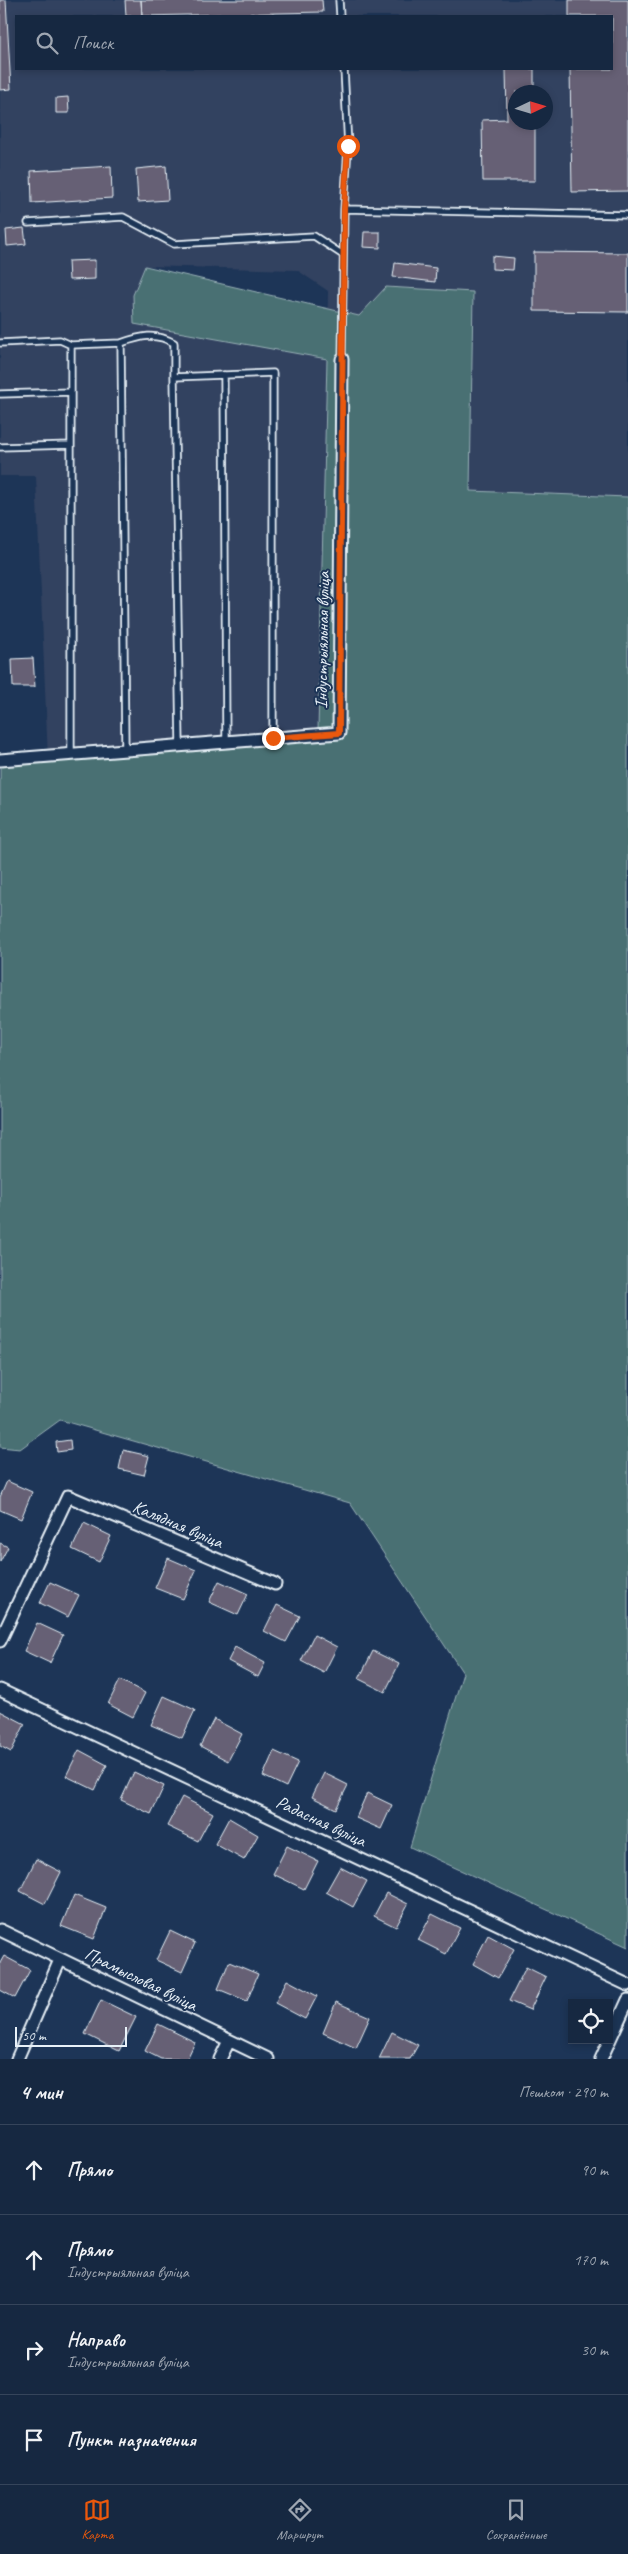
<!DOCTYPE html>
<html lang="ru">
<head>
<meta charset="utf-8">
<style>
	:root { --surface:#162841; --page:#1f3048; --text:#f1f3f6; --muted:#9ea6b1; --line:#35445a; --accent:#ea580c }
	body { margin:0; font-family:Caveat,sans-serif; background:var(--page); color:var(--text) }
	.controls { position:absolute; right:15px; bottom:15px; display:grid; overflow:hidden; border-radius:0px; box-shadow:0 2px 8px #0003 }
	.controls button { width:45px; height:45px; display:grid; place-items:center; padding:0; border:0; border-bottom:1px solid var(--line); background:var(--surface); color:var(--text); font:25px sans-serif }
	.compass { position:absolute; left:508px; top:85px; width:45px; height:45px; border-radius:50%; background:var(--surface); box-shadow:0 2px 8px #0003; rotate:86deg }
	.scale { position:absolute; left:15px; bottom:12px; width:112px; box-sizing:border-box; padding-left:5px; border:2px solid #e8f1f8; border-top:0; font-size:14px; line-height:18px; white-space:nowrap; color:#e8f1f8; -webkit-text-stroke:4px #1d3557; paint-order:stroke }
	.stop { position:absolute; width:15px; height:15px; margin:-11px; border:4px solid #ea580c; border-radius:50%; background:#fff }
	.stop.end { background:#ea580c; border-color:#fff; box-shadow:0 1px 5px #0008 }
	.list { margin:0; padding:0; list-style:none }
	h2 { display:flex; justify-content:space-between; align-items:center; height:65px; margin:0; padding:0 20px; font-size:21px }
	h2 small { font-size:16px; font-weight:400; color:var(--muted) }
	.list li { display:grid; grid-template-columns:32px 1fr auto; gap:15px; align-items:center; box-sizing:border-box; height:90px; padding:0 20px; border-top:1px solid var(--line) }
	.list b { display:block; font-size:19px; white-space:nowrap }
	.list p { margin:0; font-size:16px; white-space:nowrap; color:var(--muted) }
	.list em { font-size:16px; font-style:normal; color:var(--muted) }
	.icon { flex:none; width:28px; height:28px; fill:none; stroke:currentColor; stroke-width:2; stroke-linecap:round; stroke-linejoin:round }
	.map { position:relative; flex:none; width:628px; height:2059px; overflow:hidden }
	.search { position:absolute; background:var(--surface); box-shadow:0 2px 8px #0003; left:15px; right:15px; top:15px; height:55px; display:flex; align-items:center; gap:12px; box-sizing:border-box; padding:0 18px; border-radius:0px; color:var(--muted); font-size:19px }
	.sheet { height:425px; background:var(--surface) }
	nav { display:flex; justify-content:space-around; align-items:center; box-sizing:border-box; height:70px; border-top:1px solid var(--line); background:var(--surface); font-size:14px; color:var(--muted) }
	nav a { display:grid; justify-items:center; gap:2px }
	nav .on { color:var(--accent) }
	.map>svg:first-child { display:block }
</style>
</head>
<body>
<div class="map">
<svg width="628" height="2059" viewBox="0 0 628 2059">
	<rect width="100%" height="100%" fill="#1d3557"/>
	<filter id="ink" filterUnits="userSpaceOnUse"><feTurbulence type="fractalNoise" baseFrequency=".02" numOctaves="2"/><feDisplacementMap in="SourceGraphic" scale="10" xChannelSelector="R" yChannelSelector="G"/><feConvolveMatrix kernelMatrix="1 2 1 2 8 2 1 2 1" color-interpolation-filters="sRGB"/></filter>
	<g filter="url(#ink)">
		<path fill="#334260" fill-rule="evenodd" d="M0,0h628v497l-158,-6 3,-199 -146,67 -9,372 -270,28 -12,-283h-36zM16,16h596v53h-596zM516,92h30v30h-30zM145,266l152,4 31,21 -1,67 -194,-63z"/>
		<path fill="#497073" stroke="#98b0b6" d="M145,266l214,50 27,-29 87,5 -3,199 158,6v1450l-218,-100 53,-174 -113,-170 -290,-83 -40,29 -20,-2v-684l318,-33 9,-371 -193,-35 -1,-29z"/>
		<path fill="#666174" stroke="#e8f1f8" d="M0,0h6l5,89 -11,1z
			M125,0h16l1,16h-16z
			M141,0h181l1,12 -181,4z
			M569,0h59v191l-56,1 -2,-123h42v-53h-43z
			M506,69h28v23h-18v30h19v59h-52l-1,-61 25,-1z
			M68,97l1,16h-13v-15z
			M111,166l1,32 -80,5 -1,-32z
			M166,166l2,34 -30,2 -2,-33z
			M24,228l2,16 -19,2 -1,-16z
			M364,232h16v16l-17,-1z
			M534,252l94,1v59l-94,-1z
			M492,256l22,2 -1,12 -21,-1z
			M95,260v19l-26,1 -1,-19z
			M395,263l41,5 -1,14 -42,-5z
			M33,658l2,29h-22l-1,-28z
			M70,1440l1,10 -14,2 -1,-10z
			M123,1450l26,6 -5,19 -25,-6z
			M7,1481l25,11 -11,27 -21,-9v-13z
			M84,1523l27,13 -12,26 -27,-13z
			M0,1543l8,4 -8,15z
			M168,1558l28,12 -13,29 -28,-11z
			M219,1581l29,13 -10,21 -29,-13z
			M50,1582l29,13 -11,22 -28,-14z
			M277,1605l23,11 -14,26 -22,-11z
			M37,1623l26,12 -13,28 -26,-12z
			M314,1635l23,12 -13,26 -23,-12z
			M235,1647l30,16 -7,14 -30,-16z
			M373,1651l26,13 -14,28 -26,-13z
			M120,1680l25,13 -12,24 -25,-13z
			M164,1696l31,14 -13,28 -31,-13z
			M0,1711l25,13 -14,28 -11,-6z
			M214,1719l28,15 -14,27 -28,-15z
			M79,1750l28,15 -12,25 -29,-14z
			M274,1751l24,11 -12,25 -23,-11z
			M134,1772l30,14 -13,28 -30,-14z
			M324,1773l24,12 -12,24 -24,-12z
			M367,1793l25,12 -11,24 -25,-11z
			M182,1797l31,16 -15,28 -31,-15z
			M229,1818l29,17 -14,25 -29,-16z
			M287,1846l31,15 -14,28 -31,-15z
			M36,1859l25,13 -16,32 -25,-13z
			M340,1867l27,14 -14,26 -27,-15z
			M386,1893l22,11 -12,23 -22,-11z
			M74,1895l32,13 -12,31 -33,-13z
			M432,1914l28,14 -14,26 -28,-14z
			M170,1931l25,12 -13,29 -26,-12z
			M488,1935l26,14 -16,29 -25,-14z
			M4,1956l26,14 -15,28 -15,-8v-27z
			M229,1962l29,12 -11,27 -29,-12z
			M526,1967l20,10 -16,33 -21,-9z
			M287,1980l30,16 -12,23 -30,-16z
			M101,2000l35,17 -17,34 -34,-17z
			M336,2002l34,15 -14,31 -33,-15z
			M158,2024l37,18 -8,17h-26l-16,-8z
			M392,2032l26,13 -8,14h-31z"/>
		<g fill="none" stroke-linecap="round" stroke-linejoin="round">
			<defs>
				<path id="lane" d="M339,0l1,16
					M344,209l284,6
					M28,223l95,-6 51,27 140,-8 29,19
					M0,343l60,-3 11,5 50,-2 4,406
					M121,343c20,-7 34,-11 53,0v34
					M342,359l2,-150 4,-62 -4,-78
					M224,375l2,366
					M0,394l71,-2
					M0,447l71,-2
					M180,745l-6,-368 99,-4v365
					M71,753v-408"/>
				<path id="street" d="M0,760l339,-27 3,-374
					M0,1641l68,-145 207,88
					M0,1690l628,295
					M0,1930l268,129
					M17,2059l43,-99
					M220,2059l9,-18
					M601,2059l27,-59"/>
			</defs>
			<use href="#lane" stroke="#e8f1f8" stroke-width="9"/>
			<use href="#street" stroke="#e8f1f8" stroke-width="15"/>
			<use href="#lane" stroke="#1d3557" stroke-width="5.5"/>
			<use href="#street" stroke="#1d3557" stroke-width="11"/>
		</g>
	</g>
	<g fill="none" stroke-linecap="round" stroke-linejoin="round" filter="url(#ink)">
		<path stroke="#ea580c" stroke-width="6" d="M273,738l66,-5 5,-524 4,-63"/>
	</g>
	<g text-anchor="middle" stroke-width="4" stroke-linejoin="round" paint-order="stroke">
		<g font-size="18" fill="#e8f1f8" stroke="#1d3557">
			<text transform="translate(322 640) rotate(-89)" y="6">Індустрыяльная вуліца</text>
			<text transform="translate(178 1524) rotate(23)" y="6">Калядная вуліца</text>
			<text transform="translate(321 1821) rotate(25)" y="6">Радасная вуліца</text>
			<text transform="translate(141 1979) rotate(26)" y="6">Прамысловая вуліца</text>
		</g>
	</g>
</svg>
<div class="controls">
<button><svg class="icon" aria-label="locate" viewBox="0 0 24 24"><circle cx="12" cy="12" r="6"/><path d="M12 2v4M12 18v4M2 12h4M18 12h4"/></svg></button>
</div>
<svg class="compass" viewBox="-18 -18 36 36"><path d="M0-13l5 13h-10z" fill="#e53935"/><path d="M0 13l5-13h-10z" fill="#9ea6b1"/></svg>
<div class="scale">50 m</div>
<div class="stop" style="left:348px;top:146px"></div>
<div class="stop end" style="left:273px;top:738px"></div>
<div class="search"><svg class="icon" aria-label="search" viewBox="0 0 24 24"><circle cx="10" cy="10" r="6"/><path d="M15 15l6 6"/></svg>Поиск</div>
</div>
<section class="sheet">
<h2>4 мин<small>Пешком · 290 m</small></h2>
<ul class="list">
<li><svg class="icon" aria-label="ahead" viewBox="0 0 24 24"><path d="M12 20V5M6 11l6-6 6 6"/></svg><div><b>Прямо</b></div><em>90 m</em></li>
<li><svg class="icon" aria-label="ahead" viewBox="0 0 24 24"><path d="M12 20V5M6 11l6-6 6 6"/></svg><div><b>Прямо</b><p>Індустрыяльная вуліца</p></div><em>170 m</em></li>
<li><svg class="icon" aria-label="right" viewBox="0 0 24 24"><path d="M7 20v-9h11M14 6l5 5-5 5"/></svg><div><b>Направо</b><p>Індустрыяльная вуліца</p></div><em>30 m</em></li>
<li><svg class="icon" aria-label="arrive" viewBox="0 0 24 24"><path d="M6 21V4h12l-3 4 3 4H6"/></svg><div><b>Пункт назначения</b></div></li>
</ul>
</section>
<nav>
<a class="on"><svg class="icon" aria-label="map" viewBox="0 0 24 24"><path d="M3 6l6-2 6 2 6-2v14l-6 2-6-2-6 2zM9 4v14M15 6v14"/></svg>Карта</a>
<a><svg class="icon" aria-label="directions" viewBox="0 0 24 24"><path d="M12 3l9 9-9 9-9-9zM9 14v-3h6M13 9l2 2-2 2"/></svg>Маршрут</a>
<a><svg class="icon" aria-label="saved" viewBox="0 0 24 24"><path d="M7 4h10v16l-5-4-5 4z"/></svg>Сохранённые</a>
</nav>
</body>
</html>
